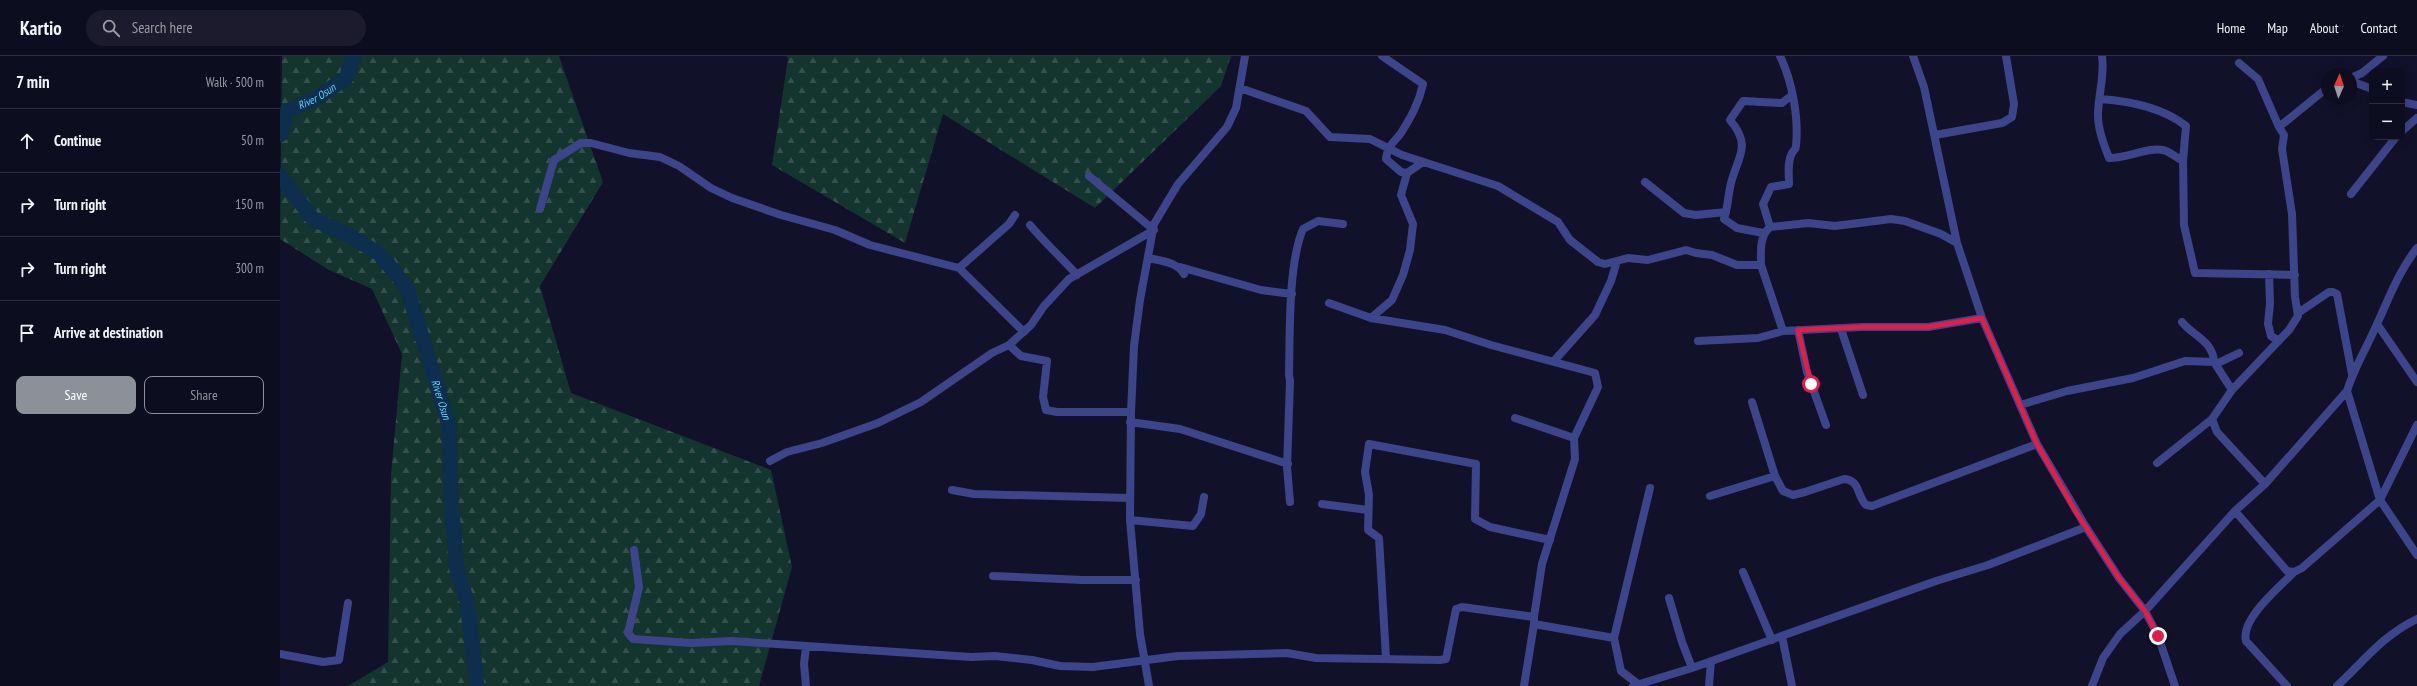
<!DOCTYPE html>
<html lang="en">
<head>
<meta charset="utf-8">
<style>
	:root { --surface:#0d0d20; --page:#1b1b2d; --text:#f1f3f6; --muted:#9a9ca5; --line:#2d2d3e; --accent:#8c9099 }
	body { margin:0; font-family:"PT Sans Narrow",sans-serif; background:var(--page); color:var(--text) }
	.controls { position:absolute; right:12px; top:12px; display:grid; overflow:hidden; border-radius:8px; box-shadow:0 2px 10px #0003 }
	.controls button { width:36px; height:36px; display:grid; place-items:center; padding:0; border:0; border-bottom:1px solid var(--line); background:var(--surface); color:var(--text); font:20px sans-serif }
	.compass { position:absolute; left:2041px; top:12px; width:36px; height:36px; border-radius:50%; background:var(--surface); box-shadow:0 2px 10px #0003; rotate:3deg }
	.stop { position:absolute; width:12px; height:12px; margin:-9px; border:3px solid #e11d48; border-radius:50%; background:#fff }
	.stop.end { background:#e11d48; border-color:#fff; box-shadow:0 1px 4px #0008 }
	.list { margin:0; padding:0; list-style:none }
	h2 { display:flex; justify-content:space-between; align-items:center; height:52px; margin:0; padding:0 16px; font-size:17px }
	h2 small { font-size:13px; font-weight:400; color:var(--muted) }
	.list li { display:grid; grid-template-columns:26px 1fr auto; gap:12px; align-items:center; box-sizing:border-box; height:64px; padding:0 16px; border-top:1px solid var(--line) }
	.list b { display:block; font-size:15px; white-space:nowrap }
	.list em { font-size:13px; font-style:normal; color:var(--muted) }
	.actions { display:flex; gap:8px; padding:12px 16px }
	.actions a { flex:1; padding:9px 0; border:1px solid var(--accent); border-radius:8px; text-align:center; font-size:14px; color:var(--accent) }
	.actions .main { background:var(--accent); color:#fff }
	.icon { flex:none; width:22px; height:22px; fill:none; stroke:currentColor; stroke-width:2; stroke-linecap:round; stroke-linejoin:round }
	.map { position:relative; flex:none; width:2137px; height:630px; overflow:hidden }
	header { display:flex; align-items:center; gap:24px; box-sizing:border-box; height:56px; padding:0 20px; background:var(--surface); border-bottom:1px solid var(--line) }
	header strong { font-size:19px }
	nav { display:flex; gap:22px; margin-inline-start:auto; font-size:14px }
	.search { width:280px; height:36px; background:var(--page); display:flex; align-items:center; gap:10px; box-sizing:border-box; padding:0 14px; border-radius:22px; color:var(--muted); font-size:15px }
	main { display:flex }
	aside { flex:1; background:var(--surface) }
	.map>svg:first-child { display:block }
</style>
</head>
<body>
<header>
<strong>Kartio</strong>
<div class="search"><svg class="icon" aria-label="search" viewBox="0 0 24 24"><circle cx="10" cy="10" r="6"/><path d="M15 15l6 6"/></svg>Search here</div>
<nav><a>Home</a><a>Map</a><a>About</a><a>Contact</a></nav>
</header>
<main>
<aside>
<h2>7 min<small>Walk · 500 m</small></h2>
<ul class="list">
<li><svg class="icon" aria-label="ahead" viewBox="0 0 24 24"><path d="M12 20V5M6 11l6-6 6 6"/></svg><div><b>Continue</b></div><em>50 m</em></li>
<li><svg class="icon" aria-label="right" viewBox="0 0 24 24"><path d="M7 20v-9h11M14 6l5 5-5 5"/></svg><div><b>Turn right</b></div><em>150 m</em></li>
<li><svg class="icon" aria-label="right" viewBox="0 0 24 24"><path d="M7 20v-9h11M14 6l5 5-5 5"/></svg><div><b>Turn right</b></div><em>300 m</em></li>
<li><svg class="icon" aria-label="arrive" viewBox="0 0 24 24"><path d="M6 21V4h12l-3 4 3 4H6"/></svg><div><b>Arrive at destination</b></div></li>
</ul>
<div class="actions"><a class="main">Save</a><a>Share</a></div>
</aside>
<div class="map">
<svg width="2137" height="630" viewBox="0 0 2137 630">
	<defs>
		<pattern id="forest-firs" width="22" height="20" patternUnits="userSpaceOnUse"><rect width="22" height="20" fill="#14342e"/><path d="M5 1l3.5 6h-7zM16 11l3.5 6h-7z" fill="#36514d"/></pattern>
	</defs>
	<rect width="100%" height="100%" fill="#11112a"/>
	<path fill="url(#forest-firs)" d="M2,0h277l44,126 -63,104 31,107 200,77 21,97 -33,119h-411l40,-24 3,-188 11,-120 -30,-65 -43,-19 -49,-31z
		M506,0h445l-10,30 -126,122 -152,-94 -38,129 -133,-78 16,-107z"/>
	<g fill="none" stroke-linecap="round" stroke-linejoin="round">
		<g stroke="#0d2e4d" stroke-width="15">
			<path id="s1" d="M0,79l7,-24 31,-14 28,-19 8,-22"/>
			<path id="s2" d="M0,120l33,43 33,15 34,20 27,34 42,137 2,75 6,71 10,30 10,85"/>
		</g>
		<path stroke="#3c4589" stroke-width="8" d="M1102,0l41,28c-4,19 -12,33 -22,49 -8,11 -13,11 -15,26l15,13 6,1
			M1633,0l11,31 33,156 25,75 55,126 49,83 33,51 26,33 13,25 17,50
			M1822,0c3,20 -4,39 -4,59 0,15 6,30 11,43 19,0 38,-11 54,-8 6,1 14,8 20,11l1,64 11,48 100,2
			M1959,7l19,16 21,48
			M2071,22l11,-5 21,-17
			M2071,25l21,8
			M960,32l66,23 24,26 40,2 32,16 96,31 60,36 12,18 28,22 7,2 23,-6 20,2 38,-10 10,3 16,2 25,10h24c0,-14 -2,-28 9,-38l-7,-23 8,-17 18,-3c0,-10 -2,-22 3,-31 2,-3 4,-4 4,-7 3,-29 -4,-65 -16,-90
			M1820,43c29,2 62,8 86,27l-3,35
			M2122,46l15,3
			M2122,75l15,-13
			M1655,79l67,-12 10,-6 2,-13 -8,-48
			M809,120l65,54
			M1365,126l39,31 12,2 30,-3
			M2071,138l45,-57
			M260,153l14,-49 27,-17h10l38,10 31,4 19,9 32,22 21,10 49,17 54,15 35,15 89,23
			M735,159l-6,9 -50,44 65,64
			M750,169c15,18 31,32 47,50
			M1490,171l38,-4 27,3 56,-7 14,2 36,13 16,9
			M1483,177l-26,-5 -13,-9c4,-12 4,-24 7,-36 7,-27 21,-37 -1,-63l13,-19 39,2 10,-8
			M868,202c14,3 29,4 36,16
			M1481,209l22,66
			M900,211l81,23 31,4
			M1989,218l1,29 -2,21 3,12 8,5
			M1049,247l42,15 74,12 46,15 104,28 3,14 -24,51
			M2018,257l31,-21h4l4,2 15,80
			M1091,262l21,-18 11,-25 7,-25 3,-26 -12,-29 6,-22 16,-11
			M1902,266c11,14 31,19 32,40
			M2097,268l40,58
			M1561,273l22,66
			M1518,274l9,42 19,53
			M1418,285l60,-3 25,-7 78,-4h67l54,-9
			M729,289l12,11 26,5 -4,36 3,13 11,2h74
			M1274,305l41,-46 16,-34 6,-20
			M1936,308l23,-11
			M2067,335l33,109 37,55
			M1472,346l23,74
			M1740,349l47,-14 66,-13 52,-17 29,1 18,28
			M1235,362l59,20 1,21 -33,105 -8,53
			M850,366l50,7 108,35
			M490,405l17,-9 35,-9 56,-20 43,-21 71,-49 17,-8 22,-20 13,-19 25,-27 85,-49
			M1877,407l55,-44
			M1985,428l-48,-52 -5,-13 20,-29 57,-60 9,-14 -3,-19 -3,-83 -10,-65 2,-14 -5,-8 48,-39
			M672,434l22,4 156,4
			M1430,440l65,-20 8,15 10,4 12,-3 39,-13c16,1 13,17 22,26l6,1 165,-62
			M1010,446l-3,-35 3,-86 -1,-6c1,-40 -1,-111 14,-146l15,-8 25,3
			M1042,448l46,6
			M1955,455l52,60 7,1 8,-4 78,-68 37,-75
			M850,464l63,6 8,-12 3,-17
			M354,494l5,37 -11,46 5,6 58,4 41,-2 239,16 24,-1 37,4 28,6 33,1 85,-11 109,-3 29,5 124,2 6,-1 10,-50 6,-2 72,10v7l80,14
			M1463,516l29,68
			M713,520l90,4h53
			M1389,542l13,44 10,26
			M1502,580l10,50
			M0,598l43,8 16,-2 9,-57
			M1106,602l-7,-120 -11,-8 1,-35 -4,-23 4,-28 107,20 -1,55 15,8 60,13
			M1358,628l-17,-13 -7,-33 36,-150
			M526,630l-2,-22 2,-17
			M869,630l-9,-52 -10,-114 1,-108 3,-66 6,-46 14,-76 24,-40 49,-57 9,-19 9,-52
			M1244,630l10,-62
			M1353,630l59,-18 244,-87 52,-16 98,-38
			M1429,630l2,-25
			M1812,630l11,-28 17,-24 25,-23 90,-100 30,-27 82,-93c7,-23 20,-44 30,-67 12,-26 22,-53 40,-76
			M2007,630l-41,-45c-6,-22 34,-54 48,-69
			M2057,630c27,-25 46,-51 80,-67"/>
	</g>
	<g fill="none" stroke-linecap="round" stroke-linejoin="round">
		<path stroke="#e11d48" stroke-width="5" d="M1531,328l-13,-54 63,-3h67l54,-9 55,126 39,68 43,66 26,33 13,25"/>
	</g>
	<g text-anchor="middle" stroke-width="3" stroke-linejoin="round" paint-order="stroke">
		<g font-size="11" font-style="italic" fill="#68d0ff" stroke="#11112a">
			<text dy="4" stroke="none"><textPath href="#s1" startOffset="58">River Osun</textPath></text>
			<text dy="4" stroke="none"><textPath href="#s2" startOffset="290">River Osun</textPath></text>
		</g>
	</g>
</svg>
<div class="controls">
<button>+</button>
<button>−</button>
</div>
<svg class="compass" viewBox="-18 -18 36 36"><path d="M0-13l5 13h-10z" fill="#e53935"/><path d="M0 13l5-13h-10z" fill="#9a9ca5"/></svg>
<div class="stop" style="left:1531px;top:328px"></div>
<div class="stop end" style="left:1878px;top:580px"></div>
</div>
</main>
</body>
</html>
